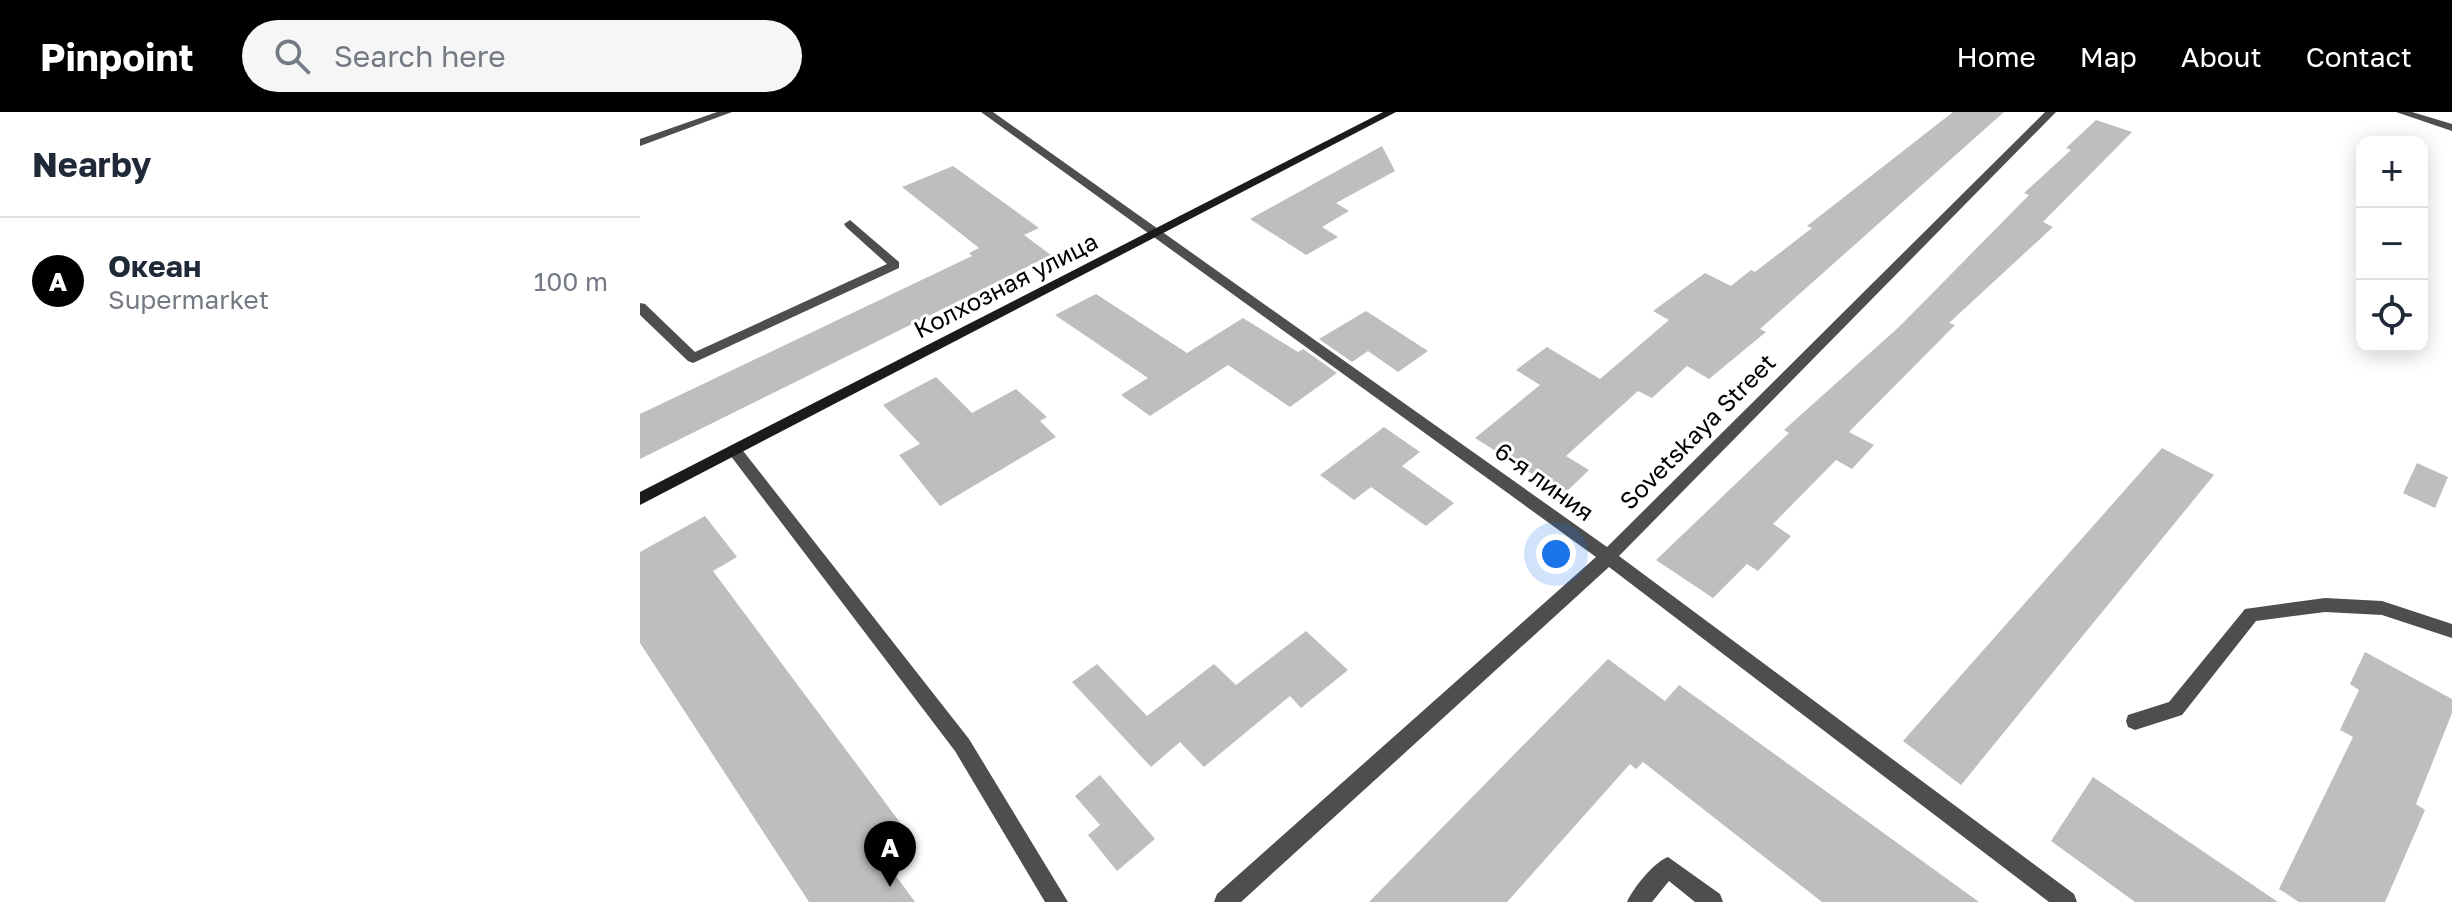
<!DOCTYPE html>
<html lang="en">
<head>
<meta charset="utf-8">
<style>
	:root { --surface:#fff; --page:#f6f6f7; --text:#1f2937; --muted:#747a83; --line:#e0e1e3; --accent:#000 }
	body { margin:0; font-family:"Golos Text",sans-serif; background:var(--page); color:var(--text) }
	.controls { position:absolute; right:24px; top:24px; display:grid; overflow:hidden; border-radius:16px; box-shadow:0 4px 20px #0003 }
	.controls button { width:72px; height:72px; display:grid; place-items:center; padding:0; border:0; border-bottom:2px solid var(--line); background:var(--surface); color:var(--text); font:40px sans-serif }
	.you { position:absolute; left:916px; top:442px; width:28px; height:28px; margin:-20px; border:6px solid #fff; border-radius:50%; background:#1a73e8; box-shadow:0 0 0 12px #1a73e833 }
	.badge { display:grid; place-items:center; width:52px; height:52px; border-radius:50%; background:var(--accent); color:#fff; font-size:26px; font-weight:700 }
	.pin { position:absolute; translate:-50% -66px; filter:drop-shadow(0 2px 4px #0008) }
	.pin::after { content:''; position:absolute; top:42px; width:28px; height:24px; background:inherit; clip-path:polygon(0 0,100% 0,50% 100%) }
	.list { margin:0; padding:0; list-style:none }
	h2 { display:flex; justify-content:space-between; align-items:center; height:104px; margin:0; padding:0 32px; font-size:34px }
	h2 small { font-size:26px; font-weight:400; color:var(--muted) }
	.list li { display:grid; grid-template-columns:52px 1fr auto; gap:24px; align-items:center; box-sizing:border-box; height:128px; padding:0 32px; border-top:2px solid var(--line) }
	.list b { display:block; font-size:30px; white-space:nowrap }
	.list p { margin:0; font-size:26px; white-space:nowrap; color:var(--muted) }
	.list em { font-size:26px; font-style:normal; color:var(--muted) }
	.icon { flex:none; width:44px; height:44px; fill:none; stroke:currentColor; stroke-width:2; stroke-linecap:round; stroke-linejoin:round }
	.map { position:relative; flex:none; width:1812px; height:790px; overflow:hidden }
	header { display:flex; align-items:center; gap:48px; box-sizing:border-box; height:112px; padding:0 40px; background:var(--accent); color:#fff }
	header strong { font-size:38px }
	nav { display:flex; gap:44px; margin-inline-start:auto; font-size:28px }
	.search { width:560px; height:72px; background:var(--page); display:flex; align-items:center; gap:20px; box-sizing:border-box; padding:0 28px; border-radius:44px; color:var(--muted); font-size:30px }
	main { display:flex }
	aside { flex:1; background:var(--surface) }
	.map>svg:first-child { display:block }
</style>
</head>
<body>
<header>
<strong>Pinpoint</strong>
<div class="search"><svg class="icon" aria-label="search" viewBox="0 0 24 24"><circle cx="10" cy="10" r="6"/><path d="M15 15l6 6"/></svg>Search here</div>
<nav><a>Home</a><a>Map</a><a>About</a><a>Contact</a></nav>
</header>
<main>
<aside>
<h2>Nearby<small></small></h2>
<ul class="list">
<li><span class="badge">A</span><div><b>Океан</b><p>Supermarket</p></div><em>100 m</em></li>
</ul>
</aside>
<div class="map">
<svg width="1812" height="790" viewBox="0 0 1812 790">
	<rect width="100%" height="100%" fill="#fff"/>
	<path fill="#bebebe" d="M1313,0h51l-244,217 6,3 -57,47 -22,-13 -35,32 -14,-7 -72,65 23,14 -25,24 -89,-56 65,-53 -24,-15 31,-23 53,32 69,-59 -16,-9 52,-38 26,13 20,-16 4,2 57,-44 -5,-2z
		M1456,8l36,12 -89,90 10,5 -104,96 6,2 -106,107 25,13 -22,24 -16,-9 -63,64 18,12 -33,35 -11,-7 -34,34 -57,-38 133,-127 -5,-3 116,-104 129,-131 -5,-2 47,-43 -5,-2z
		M742,34l13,25 -59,32 13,8 -27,16 16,10 -32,18 -56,-36z
		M313,54l86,62 -15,7 27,20 -411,204v-45l332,-158 -3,-3 10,-5 -77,-61z
		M456,182l91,59 56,-35 55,34 5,-3 34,24 -47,34 -62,-42 -78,51 -29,-21 27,-17 -93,-63z
		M726,199l62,40 -30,21 -30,-21 -16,11 -33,-23z
		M296,265l36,36 44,-24 31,28 -7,4 16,16 -116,69 -41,-51 21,-11 -37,-39z
		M744,315l36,25 -18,14 52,37 -28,23 -55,-39 -17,13 -34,-25z
		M1522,336l52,27 -253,310 -58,-44z
		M1777,351l31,14 -13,31 -32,-15z
		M65,404l32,41 -24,14 203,273 -28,21 27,37h-106l-169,-259v-91z
		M666,519l42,39 -47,38 -11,-12 -86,71 -24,-25 -29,25 -79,-85 25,-18 50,52 67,-52 22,21z
		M1725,540l87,47v14l-36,91 9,6 -40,92h-86l-20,-13 74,-152 -13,-7 19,-40 -9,-6z
		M968,547l57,42 14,-16 300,217h-157l-179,-140 -7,7 -6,-5 -123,138h-138z
		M460,663l55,64 -38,32 -29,-36 12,-10 -25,-29z
		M1453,665l185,125h-143l-84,-61z"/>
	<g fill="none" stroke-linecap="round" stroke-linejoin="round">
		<path fill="#4e4e4e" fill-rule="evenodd" d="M210,108l49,42v6l-206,95 -5,-2 -48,-46v-12l5,1 50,48 192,-88 -41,-37 -2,-3z
			M95,333l5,2 229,292 99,163h-23l-90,-151 -225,-296 -3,-4z
			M1685,486l57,3 70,23v14l-70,-23 -57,-3 -69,9 -74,94 -47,15 -7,-3 -2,-6 2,-6 41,-13 76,-93z
			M1028,745l52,37 3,8h-28l-26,-21 -17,21h-25c7,-15 26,-39 41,-45z"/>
		<path fill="#4e4e4e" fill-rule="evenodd" d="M77,0h15l-92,34v-7z
			M341,0h12l614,435 438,-435h11l-437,444 455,338 3,8h-28l-440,-335 -368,335h-27l3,-8 379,-337z
			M1756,0h16l40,12v7z"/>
		<path fill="#1b1b1b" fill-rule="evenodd" d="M743,0h13l-756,393v-13z"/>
	</g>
	<g text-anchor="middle" stroke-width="6" stroke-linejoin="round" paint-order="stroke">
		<g font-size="24" fill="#000" stroke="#fff">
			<text transform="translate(366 174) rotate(-27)" y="8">Колхозная улица</text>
			<text transform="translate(1058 320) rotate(-45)" y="8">Sovetskaya Street</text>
			<text transform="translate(904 370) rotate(36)" y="8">6-я линия</text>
		</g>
	</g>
</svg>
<div class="controls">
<button>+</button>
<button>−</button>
<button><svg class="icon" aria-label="locate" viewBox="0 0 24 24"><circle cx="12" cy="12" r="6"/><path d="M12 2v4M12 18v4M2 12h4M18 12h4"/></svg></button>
</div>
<div class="you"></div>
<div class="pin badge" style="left:250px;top:775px">A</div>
</div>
</main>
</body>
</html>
